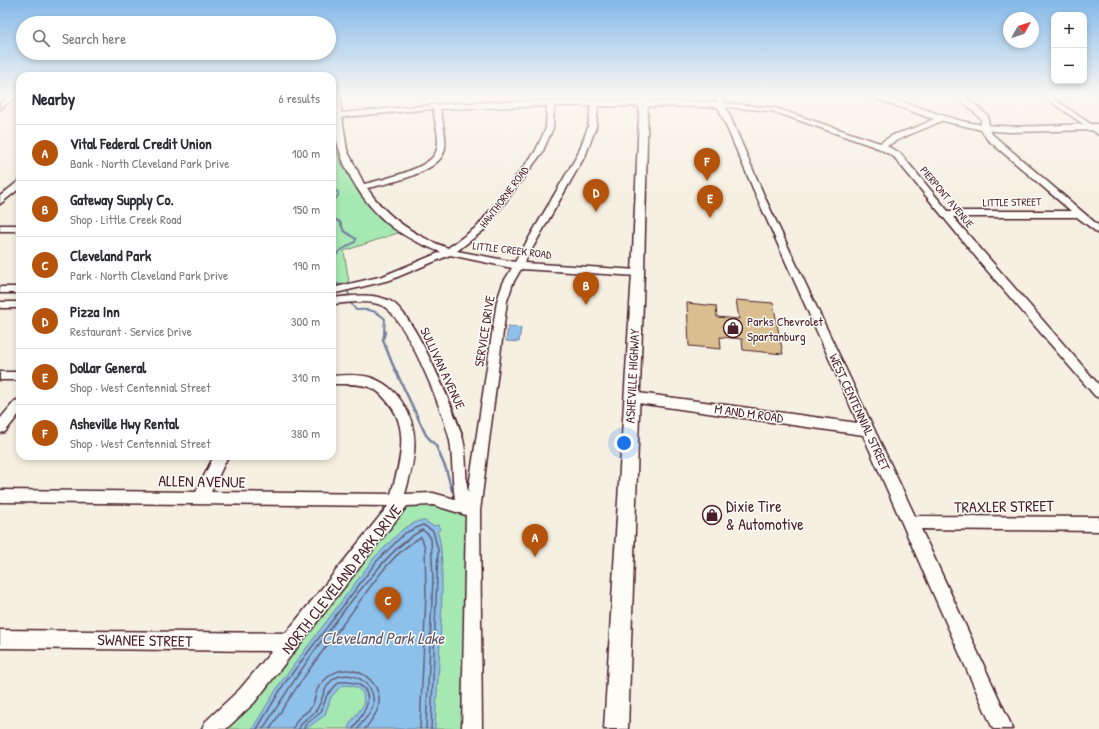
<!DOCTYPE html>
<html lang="en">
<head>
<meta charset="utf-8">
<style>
	:root { --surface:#fff; --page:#f2f2f3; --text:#2b2b33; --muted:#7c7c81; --line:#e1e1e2; --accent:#b45309 }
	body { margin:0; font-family:"Patrick Hand",sans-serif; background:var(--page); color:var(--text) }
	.controls { position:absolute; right:12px; top:12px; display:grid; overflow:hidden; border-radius:8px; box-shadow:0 2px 6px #0003 }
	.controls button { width:36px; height:36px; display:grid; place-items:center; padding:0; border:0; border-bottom:1px solid var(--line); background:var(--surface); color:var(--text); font:20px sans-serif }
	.compass { position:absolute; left:1003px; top:12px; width:36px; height:36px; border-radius:50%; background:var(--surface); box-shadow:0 2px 6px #0003; rotate:51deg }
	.you { position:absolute; left:624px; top:443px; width:14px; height:14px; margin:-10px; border:3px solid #fff; border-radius:50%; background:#1a73e8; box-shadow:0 0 0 6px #1a73e833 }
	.badge { display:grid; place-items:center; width:26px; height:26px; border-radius:50%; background:var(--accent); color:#fff; font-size:13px; font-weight:700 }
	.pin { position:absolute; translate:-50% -33px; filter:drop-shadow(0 1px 2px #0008) }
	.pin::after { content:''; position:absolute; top:21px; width:14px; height:12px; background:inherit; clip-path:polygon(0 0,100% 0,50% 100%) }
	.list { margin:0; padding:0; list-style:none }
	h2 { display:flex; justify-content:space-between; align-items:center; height:52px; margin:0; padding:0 16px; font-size:17px }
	h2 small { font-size:13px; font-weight:400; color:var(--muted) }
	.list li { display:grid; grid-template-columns:26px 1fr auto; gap:12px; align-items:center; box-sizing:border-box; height:56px; padding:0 16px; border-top:1px solid var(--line) }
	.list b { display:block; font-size:15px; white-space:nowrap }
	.list p { margin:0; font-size:13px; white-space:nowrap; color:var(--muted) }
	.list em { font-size:13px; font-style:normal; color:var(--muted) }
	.icon { flex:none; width:22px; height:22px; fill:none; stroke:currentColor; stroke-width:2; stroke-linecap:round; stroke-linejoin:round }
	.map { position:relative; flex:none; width:1099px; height:729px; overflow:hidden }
	.search { position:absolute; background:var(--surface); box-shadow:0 2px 6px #0003; left:16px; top:16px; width:320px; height:44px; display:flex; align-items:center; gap:10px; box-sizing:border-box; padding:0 14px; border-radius:22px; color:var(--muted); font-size:15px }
	.panel { position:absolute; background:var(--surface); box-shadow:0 2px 6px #0003; left:16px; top:72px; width:320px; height:388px; border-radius:12px }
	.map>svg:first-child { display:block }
</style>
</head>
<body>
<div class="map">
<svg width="1099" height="729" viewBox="0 0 1099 729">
	<rect width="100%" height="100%" fill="#f6f0e2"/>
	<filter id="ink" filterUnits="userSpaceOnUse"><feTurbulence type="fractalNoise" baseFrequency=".025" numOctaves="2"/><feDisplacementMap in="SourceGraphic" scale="8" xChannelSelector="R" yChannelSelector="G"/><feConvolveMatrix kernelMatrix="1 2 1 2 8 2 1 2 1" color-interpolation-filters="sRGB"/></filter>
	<g filter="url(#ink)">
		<path fill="#a6e8b2" stroke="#78846e" d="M332,119c4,6 2,26 6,36 11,31 40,54 63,77l-57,19 5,32 -17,3z
			M422,498l51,17 1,214h-268l178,-207z"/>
		<path fill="#8dc0ea" stroke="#72809e" d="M508,327l13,1 -2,14 -13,-1z
			M418,521h7l8,5 5,-1 2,4 -3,3c12,18 -1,166 -2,197h-86v-4l15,-21 -1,-11c-7,-7 -13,-9 -22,-7l-10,11 -6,18 -19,14h-54l29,-47 93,-124 29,-29z"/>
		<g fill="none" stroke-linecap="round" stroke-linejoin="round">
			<path stroke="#655f77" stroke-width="1.5" d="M257,729l27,-45 93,-123 28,-28 18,-8 10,6 5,19 -7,179
				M263,729c30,-48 62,-96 98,-140 18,-22 36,-45 61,-59l6,4 3,5 2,40 -7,150
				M270,729c24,-40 51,-76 79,-113 21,-28 41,-62 72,-79l4,10 1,48 -6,134
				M293,729c5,-16 12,-12 19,-23 3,-5 3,-12 6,-18 2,-4 7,-8 10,-11 21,-19 58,3 50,31 -2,7 -9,15 -13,21
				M299,729c2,-10 13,-12 18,-20 6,-9 6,-20 14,-28 18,-15 46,2 42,24 -2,9 -11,16 -15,24
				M304,729l1,-4 16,-13 6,-17 12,-13c15,-1 32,3 28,22 -2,8 -10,18 -14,25"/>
			<path stroke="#72809e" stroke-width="1.5" d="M332,189l6,3v4l-3,3"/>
			<path stroke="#72809e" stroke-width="2" d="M332,201l4,-3
				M332,218l8,4 4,9 12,8 -1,3 -17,10 -6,11
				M332,282l6,2
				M347,290l2,5
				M349,301l7,9c12,-1 20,0 29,9l-1,13"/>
			<path stroke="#72809e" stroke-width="2.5" d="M385,331l-2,9 9,23 34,72 10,11 10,23 6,22"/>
		</g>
		<path fill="#d9bf8f" stroke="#4a1f2b" d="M736,300l37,3 10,51 -40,-4 -1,-11 -22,-2 1,12 -32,-3 -2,-43 29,3 1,11 22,2z"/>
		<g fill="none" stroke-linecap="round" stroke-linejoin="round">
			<defs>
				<path id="minor" d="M10,95h8l-18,14v-5z
					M335,95h6v18c32,-3 63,-6 94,-8 92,-6 189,-4 282,-3l-3,-7h7l3,8 51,5 105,35 13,-8 24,-8 23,-11 4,2 -1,2c-19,10 -39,15 -56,26l13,7 48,58h123l-84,-72 -6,-9v-11l-25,-24h8l24,21 1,14 4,5 106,91v8l-22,-17h-124l146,168v13l-4,-2 -110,-128 -91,-111 -16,-9 -106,-37 -46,-4 40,93 149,316 184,1v14l-178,-2 92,200h-20l-130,-294 -232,-33 -4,-2 -2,-3 2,-3 4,-2 227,31 -100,-223 -40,-93 -120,-1 -2,21 -10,27 -62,109 114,7 5,3 -5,3 -117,-7 -8,14 -6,18 -27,210 2,218h-20l4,-214 -33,-10 -26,1 -153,197 -28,26h-24l3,-7 35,-33 32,-38 -272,-3v-18l286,3 102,-127 -388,-4v-12l196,2 18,-36h14l-17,36 180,2c9,-32 20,-67 -5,-94 -5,-6 -10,-11 -17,-13 -11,-4 -25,-3 -37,-3v-8c12,-1 25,-2 37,1 14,4 25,13 33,25 20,30 12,60 3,92l28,-1 22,6c-3,-19 -2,-39 -5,-58 -5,-26 -44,-123 -67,-135 -15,-7 -35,-3 -51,-2v-6c19,-2 42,-6 60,4 23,14 63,109 71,137 4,17 2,36 5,54l29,-192 6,-18 9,-15 -62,-13 -60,25 -58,14v-6l51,-12 58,-24c-17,-6 -34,-14 -49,-25 -32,-25 -57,-68 -58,-109h-2v-4h2zM547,106l-1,22 -11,24 -57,74 -30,22c-33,-12 -61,-30 -81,-60 20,-4 70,-15 77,-36 4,-12 -2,-31 -4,-43zM554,106h37l-3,21 -10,27 -63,108 -58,-11 27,-21 58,-77 11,-25zM433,109c2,13 8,31 3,43 -6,17 -55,28 -72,32l-17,-34 -5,-33z
					M1041,95h8l50,35v5z
					M20,180v8l-20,16v-8z
					M0,225h20v6h-20z
					M0,287h20v6h-20z
					M0,302h20v6h-20z
					M0,372h20v8h-20z
					M20,399v14l-15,19 -5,1v-14l15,-18z"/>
				<path id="major" d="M640,95h8l-4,178 -16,456h-24l28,-456z
					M866,95c30,0 68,20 100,27 44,9 88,2 133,2v6l-89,2 -28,-2 -52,-12z"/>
			</defs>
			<use href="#minor" stroke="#4a1f2b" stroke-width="3"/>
			<use href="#major" stroke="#4a1f2b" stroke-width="3"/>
			<use href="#minor" fill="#fdfcf7" fill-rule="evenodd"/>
			<use href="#major" fill="#fdfcf7" fill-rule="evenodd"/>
		</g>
	</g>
	<linearGradient id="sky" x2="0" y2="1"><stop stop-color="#83b9e9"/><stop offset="0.48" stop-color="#fbf8f2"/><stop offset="1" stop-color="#fbf8f2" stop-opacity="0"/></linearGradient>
	<rect width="1099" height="198" fill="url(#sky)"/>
	<defs>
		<symbol id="shop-ring" viewBox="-11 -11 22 22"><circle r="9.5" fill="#fdfcf7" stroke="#4a1f2b" stroke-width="1.5"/><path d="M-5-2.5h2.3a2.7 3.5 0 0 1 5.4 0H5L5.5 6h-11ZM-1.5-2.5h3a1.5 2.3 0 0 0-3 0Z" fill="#4a1f2b"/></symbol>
	</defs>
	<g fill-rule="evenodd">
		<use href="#shop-ring" x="722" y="317" width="22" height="22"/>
		<use href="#shop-ring" x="701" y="504" width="22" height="22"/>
	</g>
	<g text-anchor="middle" stroke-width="3" stroke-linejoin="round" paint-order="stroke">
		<g font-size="11" fill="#4a1f2b" stroke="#fdfcf7">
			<text transform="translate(504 197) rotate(-53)" y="4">HAWTHORNE ROAD</text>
			<text transform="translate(947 197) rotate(50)" y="4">PIERPONT AVENUE</text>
			<text transform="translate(1012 202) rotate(-1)" y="4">LITTLE STREET</text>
			<text transform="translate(512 250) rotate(7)" y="4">LITTLE CREEK ROAD</text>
		</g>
		<g font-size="13" fill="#4a1f2b" stroke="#fdfcf7" text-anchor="start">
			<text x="747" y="326">Parks Chevrolet<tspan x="747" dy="15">Spartanburg</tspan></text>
		</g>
		<g font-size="13" fill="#4a1f2b" stroke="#fdfcf7">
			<text transform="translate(484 331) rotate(-81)" y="5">SERVICE DRIVE</text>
			<text transform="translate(443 368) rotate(65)" y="5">SULLIVAN AVENUE</text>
			<text transform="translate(632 376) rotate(-87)" y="5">ASHEVILLE HIGHWAY</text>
			<text transform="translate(860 412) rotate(65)" y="5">WEST CENTENNIAL STREET</text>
			<text transform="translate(749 413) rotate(8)" y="5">M AND M ROAD</text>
		</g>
		<g font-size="16" fill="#4a1f2b" stroke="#fdfcf7">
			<text transform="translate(202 481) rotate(1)" y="6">ALLEN AVENUE</text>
			<text transform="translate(1004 506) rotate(-1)" y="6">TRAXLER STREET</text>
			<text transform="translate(341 579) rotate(-52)" y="6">NORTH CLEVELAND PARK DRIVE</text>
			<text transform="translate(145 640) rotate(1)" y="6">SWANEE STREET</text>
		</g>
		<g font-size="16" fill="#4a1f2b" stroke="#fdfcf7" text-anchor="start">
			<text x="726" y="512">Dixie Tire<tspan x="726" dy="18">&amp; Automotive</tspan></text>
		</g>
		<g font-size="17" font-style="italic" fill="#61576e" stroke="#fdfcf7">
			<text x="383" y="644">Cleveland Park Lake</text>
		</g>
	</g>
</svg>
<div class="controls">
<button>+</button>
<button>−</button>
</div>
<svg class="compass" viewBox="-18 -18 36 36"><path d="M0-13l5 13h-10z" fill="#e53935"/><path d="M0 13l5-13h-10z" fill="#7c7c81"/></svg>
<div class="you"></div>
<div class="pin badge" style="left:535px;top:557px">A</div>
<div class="pin badge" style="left:586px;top:305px">B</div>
<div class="pin badge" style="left:388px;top:620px">C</div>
<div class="pin badge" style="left:596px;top:212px">D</div>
<div class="pin badge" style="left:710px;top:218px">E</div>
<div class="pin badge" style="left:707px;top:181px">F</div>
<div class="search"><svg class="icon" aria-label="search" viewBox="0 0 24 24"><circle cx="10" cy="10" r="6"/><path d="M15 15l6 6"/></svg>Search here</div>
<section class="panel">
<h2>Nearby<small>6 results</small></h2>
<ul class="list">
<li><span class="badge">A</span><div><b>Vital Federal Credit Union</b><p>Bank · North Cleveland Park Drive</p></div><em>100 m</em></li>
<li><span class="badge">B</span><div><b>Gateway Supply Co.</b><p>Shop · Little Creek Road</p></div><em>150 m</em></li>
<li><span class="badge">C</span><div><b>Cleveland Park</b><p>Park · North Cleveland Park Drive</p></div><em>190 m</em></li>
<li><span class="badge">D</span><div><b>Pizza Inn</b><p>Restaurant · Service Drive</p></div><em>300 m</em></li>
<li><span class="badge">E</span><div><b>Dollar General</b><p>Shop · West Centennial Street</p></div><em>310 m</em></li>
<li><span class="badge">F</span><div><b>Asheville Hwy Rental</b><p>Shop · West Centennial Street</p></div><em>380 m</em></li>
</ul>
</section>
</div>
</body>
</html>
